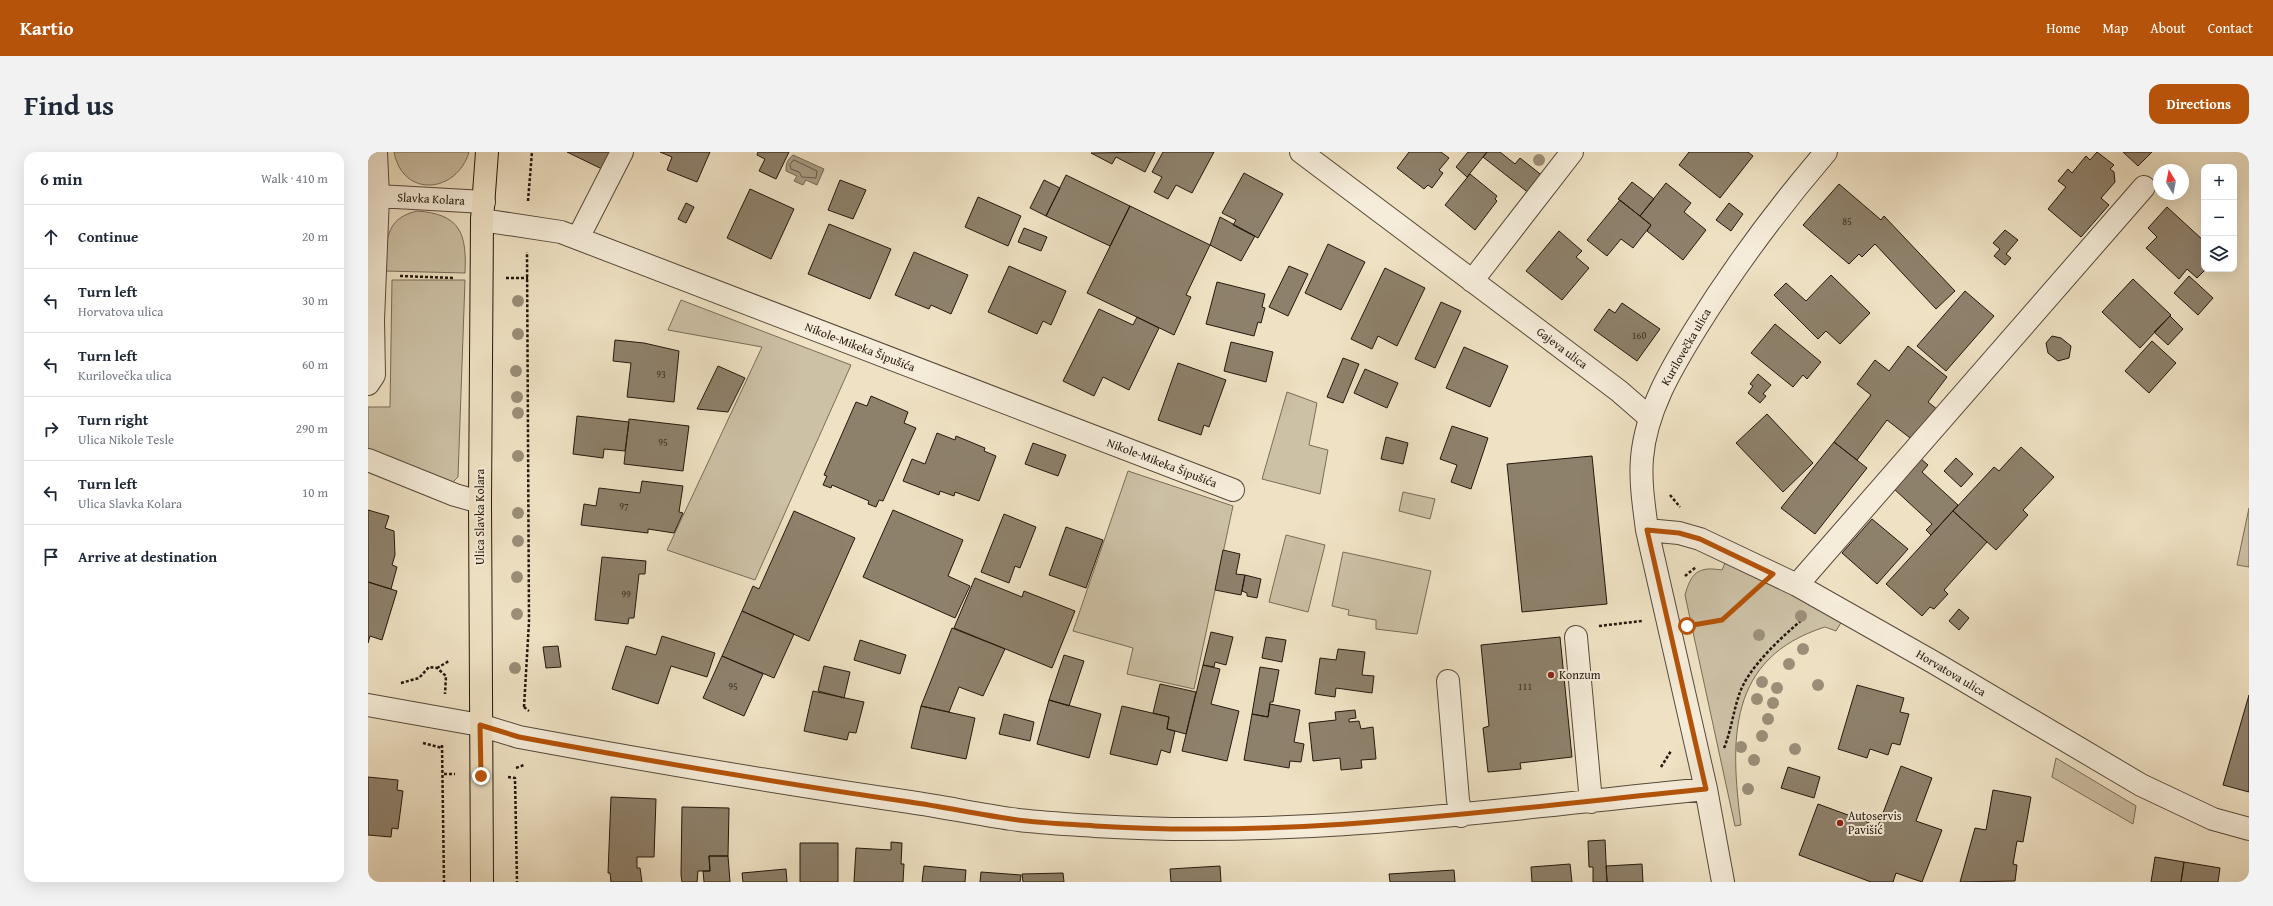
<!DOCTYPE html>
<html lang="en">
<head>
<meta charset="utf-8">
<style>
	:root { --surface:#fff; --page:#f2f2f3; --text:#1f2937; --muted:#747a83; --line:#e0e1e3; --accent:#b45309 }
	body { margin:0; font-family:"Gentium Book Plus",serif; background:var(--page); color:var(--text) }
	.controls { position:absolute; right:12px; top:12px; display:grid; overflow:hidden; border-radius:8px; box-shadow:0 4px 16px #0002 }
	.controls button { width:36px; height:36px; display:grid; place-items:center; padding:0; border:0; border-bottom:1px solid var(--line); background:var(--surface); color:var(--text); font:20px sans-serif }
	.compass { position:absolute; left:1785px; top:12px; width:36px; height:36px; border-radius:50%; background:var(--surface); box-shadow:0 4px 16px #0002; rotate:350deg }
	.stop { position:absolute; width:12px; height:12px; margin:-9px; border:3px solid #b45309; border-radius:50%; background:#fff }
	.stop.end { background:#b45309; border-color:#fff; box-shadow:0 1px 4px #0008 }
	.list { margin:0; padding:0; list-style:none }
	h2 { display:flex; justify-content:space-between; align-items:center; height:52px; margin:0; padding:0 16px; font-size:17px }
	h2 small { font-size:13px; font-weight:400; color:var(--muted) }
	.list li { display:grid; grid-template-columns:26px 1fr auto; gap:12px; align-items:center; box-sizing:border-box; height:64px; padding:0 16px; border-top:1px solid var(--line) }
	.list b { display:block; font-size:15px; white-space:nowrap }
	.list p { margin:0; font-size:13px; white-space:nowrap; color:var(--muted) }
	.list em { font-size:13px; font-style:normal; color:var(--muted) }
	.icon { flex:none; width:22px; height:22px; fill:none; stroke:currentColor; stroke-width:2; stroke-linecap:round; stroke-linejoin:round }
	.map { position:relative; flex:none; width:1881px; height:730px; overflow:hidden; border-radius:12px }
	header { display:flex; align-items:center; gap:24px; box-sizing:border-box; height:56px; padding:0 20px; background:var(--accent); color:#fff }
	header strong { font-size:19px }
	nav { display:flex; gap:22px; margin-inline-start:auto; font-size:14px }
	.intro { display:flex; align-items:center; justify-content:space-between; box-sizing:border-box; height:96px; padding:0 24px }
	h1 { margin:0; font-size:28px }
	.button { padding:10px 18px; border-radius:12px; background:var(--accent); color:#fff; font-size:14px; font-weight:700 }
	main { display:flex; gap:24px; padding:0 24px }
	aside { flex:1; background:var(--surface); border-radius:12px; box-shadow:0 4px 16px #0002 }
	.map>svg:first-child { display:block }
</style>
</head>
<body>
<header>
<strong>Kartio</strong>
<nav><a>Home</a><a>Map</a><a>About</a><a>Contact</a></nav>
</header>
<div class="intro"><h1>Find us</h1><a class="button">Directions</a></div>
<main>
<aside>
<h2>6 min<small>Walk · 410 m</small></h2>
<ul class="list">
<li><svg class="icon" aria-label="ahead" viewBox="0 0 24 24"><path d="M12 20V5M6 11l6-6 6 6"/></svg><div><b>Continue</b></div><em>20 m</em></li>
<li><svg class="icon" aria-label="left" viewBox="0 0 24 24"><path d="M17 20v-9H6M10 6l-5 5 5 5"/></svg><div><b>Turn left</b><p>Horvatova ulica</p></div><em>30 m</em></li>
<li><svg class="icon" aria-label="left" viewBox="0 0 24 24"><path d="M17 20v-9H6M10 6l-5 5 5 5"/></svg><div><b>Turn left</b><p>Kurilovečka ulica</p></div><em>60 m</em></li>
<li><svg class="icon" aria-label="right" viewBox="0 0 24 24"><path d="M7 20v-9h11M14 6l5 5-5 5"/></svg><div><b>Turn right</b><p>Ulica Nikole Tesle</p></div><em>290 m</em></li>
<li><svg class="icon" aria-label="left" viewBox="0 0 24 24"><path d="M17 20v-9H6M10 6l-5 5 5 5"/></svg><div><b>Turn left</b><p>Ulica Slavka Kolara</p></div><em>10 m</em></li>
<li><svg class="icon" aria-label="arrive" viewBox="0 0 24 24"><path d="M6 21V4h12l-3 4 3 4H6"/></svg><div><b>Arrive at destination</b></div></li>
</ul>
</aside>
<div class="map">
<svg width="1881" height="730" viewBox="0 0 1881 730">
	<rect width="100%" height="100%" fill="#efe2c4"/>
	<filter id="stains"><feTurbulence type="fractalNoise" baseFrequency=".005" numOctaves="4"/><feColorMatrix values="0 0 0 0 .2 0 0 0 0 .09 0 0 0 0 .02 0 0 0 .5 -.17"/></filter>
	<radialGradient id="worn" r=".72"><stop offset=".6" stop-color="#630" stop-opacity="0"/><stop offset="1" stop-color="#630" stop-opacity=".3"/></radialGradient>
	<path fill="#ccc0a5" stroke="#786c59" d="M26,0h75c-12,41 -66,47 -75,0z
		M49,59c43,3 50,22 48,62l-80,-2c2,-28 -2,-52 32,-60z
		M24,128h73l-7,197 -6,6 -84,-31v-45h22z
		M313,148l170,65 -96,215 -88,-30 95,-203 -94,-17z
		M919,240l30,11 -8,42 19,5 -8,44 -58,-15z
		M760,319l105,35 -39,183 -67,-15 6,-26 -60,-17z
		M1035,340l32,7 -5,20 -31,-8z
		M1881,356v59l-12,-2z
		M918,383l39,10 -17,67 -39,-10z
		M975,400l88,19 -14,63 -41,-5v-9l-28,-5 1,-5 -17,-4z
		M1357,411l27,11 90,47 -6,10 -11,-4c-98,31 -95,113 -84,198l-6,1 -50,-231c6,-22 13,-29 37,-25z
		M1688,606l80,48 -3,18 -81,-47z"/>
	<path fill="#aa9d86" stroke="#746856" d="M425,3l31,14 -7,16 -11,-5 -3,5 -9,-4 3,-5 -11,-5c0,-8 1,-11 7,-16z"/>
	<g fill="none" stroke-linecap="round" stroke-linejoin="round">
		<path stroke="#675a4a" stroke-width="1" d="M426,8l23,11 -1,7 -14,-1 -3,-5 -8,-3 -1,-4z"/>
	</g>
	<path fill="#8e816c" stroke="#24180d" d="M199,0h44l-9,17z
		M292,0h50l-13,30 -30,-12 5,-13z
		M390,0h31l-13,27 -17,-8 6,-12 -8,-4z
		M787,0l-10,20 -29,-15 -4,7 -21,-11z
		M795,0h51l-22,41 -16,-8 -8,14 -14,-7 8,-15 -10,-5z
		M1041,0h32l8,6 -10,12 4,3 -11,15 -4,-3 -4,4 -27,-21z
		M1100,0h19l-20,25 -11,-10z
		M1119,0h13l15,12 5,-6 24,19 -14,17 -47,-37z
		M1321,0h59l5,4 -33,42 -41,-33z
		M1729,0l17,13 -4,4 4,3 1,10 -14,16 8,7 -28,32 -33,-28 18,-22 -8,-6 10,-12 4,4 14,-17 4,4z
		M1755,0h29l-14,14z
		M876,21l39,21 -25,44 -25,-13 3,-5 -14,-7z
		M1102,22l27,22 -2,3 2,2 -22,29 -30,-25z
		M698,23l64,31 -20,40 -64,-30z
		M472,28l26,10 -13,29 -25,-9z
		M676,28l16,8 -14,28 -16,-8z
		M1264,30l22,17 -14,17 -22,-17z
		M1298,31l25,20 -7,9 22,18 -23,30 -36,-29 4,-6 -11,-9z
		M1471,32l42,36 3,-4 71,75 -19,18 -61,-65 -13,13 -3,-3 -10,10 -46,-39z
		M382,37l44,20 -23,50 -44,-21z
		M610,45l43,19 -13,30 -43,-19z
		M1252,48l31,25 -18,23 -12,-9 -14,17 -20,-16z
		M318,51l8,4 -8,16 -8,-4z
		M1361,51l14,11 -12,17 -15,-11z
		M762,54l80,39 -24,50 5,2 -17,38 -87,-42z
		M1799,55l37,34v28h2l-9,9 -10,-9 -8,10 -33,-31 11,-11 -9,-9z
		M852,65l35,19 -14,25 -31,-16z
		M461,72l62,25 -21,50 -62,-25z
		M656,76l23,9 -6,14 -23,-9z
		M1637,78l13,10 -12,14 5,4 -6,7 -11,-9 6,-7 -7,-6z
		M1191,79l23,20 -6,6 13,11 -27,32 -36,-29z
		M960,92l37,18 -24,48 -36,-17z
		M546,100l54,23 -17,39 -20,-9 -2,4 -34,-14z
		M641,114l57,25 -15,34 -8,-4 -6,13 -49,-22z
		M921,114l19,8 -20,42 -19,-9z
		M1017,116l40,20 -28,58 -19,-10 -6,13 -21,-10z
		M1463,123l39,38 -30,31 -14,-13 -8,8 -44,-44 12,-12 20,18z
		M1821,124l24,22 -15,17 -24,-22z
		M1765,127l38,36 -31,33 -38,-36z
		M849,130l48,12 -3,13 3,1 -4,15 -3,-1 -4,14 -48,-12z
		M1597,139l29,25 -48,55 -29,-25z
		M1073,150l20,9 -26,57 -20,-9z
		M1254,151l38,26 -23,32 -43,-31 15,-21 6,4z
		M731,157l34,16 4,-8 22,11 -30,62 -26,-13 -9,19 -31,-15z
		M1802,164l13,13 -15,16 -14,-13z
		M1407,172l46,38 -14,17 -4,-4 -10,12 -42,-34z
		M1684,184l9,2 10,8 -2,12 -11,3 -10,-8 -2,-10z
		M247,188l29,3 35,8 -5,51 -47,-5 4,-34 -18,-2z
		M1784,189l24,22 -27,30 -24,-22z
		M863,190l42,10 -7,30 -42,-11z
		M1540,194l39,31 -19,25 10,8 -24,31 -27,-21 -30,40 -23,-18 37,-47 -14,-11 18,-24 14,11z
		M1096,195l44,19 -18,41 -44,-19z
		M975,206l16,6 -16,39 -16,-6z
		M810,211l48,17 -17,47 -5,-2 -3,10 -43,-15z
		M350,214l27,12 -17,34 -31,-3z
		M997,217l33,14 -11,25 -33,-15z
		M1390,222l13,11 -8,9 3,2 -6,7 -12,-10 5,-7 -3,-2z
		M503,244l37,16 -4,11 12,5 -33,73 -4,-1 -3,7 -8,-3 1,-3 -37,-16 -1,3 -8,-3 4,-9 -3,-1 32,-73 11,4z
		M1399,262l46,49 -30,29 -47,-49z
		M209,264l52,6 -4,29 -21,-2 -1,9 -30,-4z
		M261,267l60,7 -6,45 -59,-7z
		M1084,274l36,12 -17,51 -20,-7 6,-17 -17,-6z
		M569,281l18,7 1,-4 29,12 -1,3 12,5 -17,45 -24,-9 -1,4 -14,-5 -1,4 -36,-14 9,-22 13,5z
		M1018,285l22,6 -5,21 -22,-5z
		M1466,290l33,26 -52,66 -34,-26z
		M665,291l33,12 -8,21 -33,-12z
		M1653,295l33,30 -31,33 5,5 -32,35 -43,-39 41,-44 5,4z
		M1224,304l15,148 -85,8 -15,-148z
		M1588,306l17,16 -12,13 -17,-16z
		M1553,307l7,6 -6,7 36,33 -27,30 -5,-5 6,-6 -39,-36z
		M274,329l41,5 -4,26 4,1 -9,20 -26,-4v4l-67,-8 3,-21 12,2 3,-18 41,5z
		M0,358l21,6 -4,12 9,3 1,24 -3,10 5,2 -6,22 -23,-7z
		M525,358l70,30 -15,36 22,10 -15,32 -92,-41z
		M426,359l61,27 -46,103 -67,-30 11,-25 6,3z
		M1585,359l34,31 -43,48 4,4 -14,15 -4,-2 -8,9 -36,-32z
		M636,362l32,13 -16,41 -5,-2 -6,17 -28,-11z
		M1504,367l36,30 -31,35 -35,-31z
		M698,375l37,13 -17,48 -37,-13z
		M855,398l17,4 -4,20 9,1 -4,20 -26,-5z
		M234,405l44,4 -1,13h-6l-5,44h-5l-1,6 -33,-4z
		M877,423l16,4 -4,19 -10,-2v-3l-5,-2z
		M607,426l47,19 2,-6 51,20 -23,57 -98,-40z
		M0,430l29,9 -15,49 -12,-4 -2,7z
		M1591,457l10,9 -10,12 -10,-9z
		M374,459l52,23 -20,44 -52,-22z
		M584,476l53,21 -22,47 -24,-9 -10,25 -28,-6z
		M843,480l22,5 -7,28 -11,-3 -1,5 -11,-2z
		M294,484l53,17 -8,24 -36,-11 -13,38 -46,-15 14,-43 30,9z
		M898,485l20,3 -4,22 -20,-4z
		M1192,485l12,120 -52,6 1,6 -33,3 -5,-44 6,-2 -8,-81z
		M492,488l46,15 -6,19 -46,-14z
		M190,494l3,21 -15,1 -3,-21z
		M970,497l27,3 -3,23 12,1 -2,17 -36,-5 -1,9 -20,-3 5,-36 16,2z
		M696,503l20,6 -15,45 -20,-6z
		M354,504l41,18 -19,42 -41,-18z
		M835,513l17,4 -9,35 28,7 -12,50 -45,-10z
		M456,514l26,6 -6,26 -26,-7z
		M892,515l19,3 -6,32h-3l-2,15 -16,-3z
		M792,532l36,8 -10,42 -19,-5 2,-12 -16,-4z
		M1489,533l47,13 -4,14 9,2 -9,31 -8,-2 -4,12 -18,-6 -3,9 -29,-9z
		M445,539l51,11 -8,31 -7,-1 -2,8 -43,-9z
		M1881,543v97l-26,-7z
		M681,548l52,14 -12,44 -52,-14z
		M902,552l30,6 -6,32 10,2 -3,18 -11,-1 -1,7 -45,-8 8,-46 16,3z
		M553,554l54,12 -9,41 -55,-11z
		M754,554l47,11 -2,12 8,2 -5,22 -9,-3 -4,15 -47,-11z
		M987,558l1,8 -7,1v3l10,-1 2,8 12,-2 3,32 -15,1 1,8 -21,2 -1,-12 -27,3 -4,-38 27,-3 -1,-8z
		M636,562l30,8 -4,19 -31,-7z
		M1533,614l31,12 -16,43 26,9 -20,52 -26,-9 -3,9h-22l-72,-27 19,-51 60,22z
		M1420,615l32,10 -6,21 -33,-10z
		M0,625l30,3 -1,10 6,1 -5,38 -6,-1 -1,9 -23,-2z
		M1625,638l38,7 -8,45 -6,-1 -4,23 4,1 -2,16 -55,1 15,-54 11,2z
		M243,645l45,2 -2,58h-17v11h3l2,14h-31l-1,-9h-2z
		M314,655l47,1 -1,48h-19l1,15h-12l-1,11h-15l-1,-7z
		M1237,688l2,42h-14v-15h-4l-1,-26z
		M523,690l11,1 -1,21h3l-1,18h-49l2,-34 35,2z
		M432,691h38v39h-38z
		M341,704h19l2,26h-26l-1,-11h7z
		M1787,705l29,5 -3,20h-30z
		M1816,710l36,6 -2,14h-37z
		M1202,712l2,18h-40l-1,-15z
		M1274,712l1,18h-36l-1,-16z
		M556,714l42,4 -1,12h-43z
		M852,714l1,16h-50l-1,-13z
		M418,717l1,13h-44l-1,-9z
		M1086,718l1,12h-65l-1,-8z
		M613,720l40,3 -1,7h-40z
		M695,721l1,9h-41l-1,-8z"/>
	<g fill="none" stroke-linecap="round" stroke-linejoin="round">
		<defs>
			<path id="minor" d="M933,0l318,239 31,27
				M10,44l106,6
				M114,68l79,12 672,258
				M210,86l44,-86
				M1104,129l100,-129
				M0,167l5,1 5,-124 -2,-44
				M0,232l6,-9 -1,-55
				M0,308l87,35 25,7
				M1279,378l32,3 21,6 97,46 136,77 208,123 72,34 36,10
				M1429,433l347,-398
				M1208,485l15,165
				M1080,529l10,119 3,16
				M0,553l112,20 39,12c130,24 260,46 391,65 34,5 67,12 101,17 27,4 56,5 84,7 205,13 407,-17 611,-37
				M1355,730l-17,-93 -59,-259c-3,-24 -7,-48 -5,-72 4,-47 29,-89 53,-128 39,-63 83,-122 131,-178"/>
			<path id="major" d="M114,730l-2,-380 2,-282 5,-68"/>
		</defs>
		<use href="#minor" stroke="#574a3b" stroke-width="24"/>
		<use href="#major" stroke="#24180d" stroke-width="24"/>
		<path stroke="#24180d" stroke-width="2.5" stroke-dasharray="3 2" stroke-linecap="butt" d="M160,49l4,-49
			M32,124l55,2
			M138,126h22
			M1302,343l10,12
			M1317,424l11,-9
			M1326,473l29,-5 31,-28
			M1231,474l43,-5
			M69,516l12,-7
			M33,531l18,-5 10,-11 8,1 9,8 -1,18
			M156,555l5,4
			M156,555l5,-85 -2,-370
			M55,591l19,5
			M74,593l2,137
			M1356,596c7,-17 9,-35 15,-53 9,-28 43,-58 65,-77
			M1293,615l10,-16
			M148,616l8,-3
			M76,622h11
			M140,625l7,1 2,104"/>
		<use href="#minor" stroke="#f5ecd9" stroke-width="22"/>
		<use href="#major" stroke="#efe2c4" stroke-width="22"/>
	</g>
	<g fill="#9b8e79">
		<circle cx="1171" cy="8" r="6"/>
		<circle cx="150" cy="149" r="6"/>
		<circle cx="150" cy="182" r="6"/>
		<circle cx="148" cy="219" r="6"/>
		<circle cx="149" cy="245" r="6"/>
		<circle cx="150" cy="261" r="6"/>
		<circle cx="150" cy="304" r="6"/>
		<circle cx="150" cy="361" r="6"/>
		<circle cx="150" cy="389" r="6"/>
		<circle cx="149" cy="425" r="6"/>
		<circle cx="149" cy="462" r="6"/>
		<circle cx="1433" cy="464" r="6"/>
		<circle cx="1391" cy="483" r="6"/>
		<circle cx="1435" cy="497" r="6"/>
		<circle cx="1421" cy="512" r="6"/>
		<circle cx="147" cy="516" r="6"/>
		<circle cx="1394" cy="530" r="6"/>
		<circle cx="1450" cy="533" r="6"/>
		<circle cx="1409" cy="536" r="6"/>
		<circle cx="1389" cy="547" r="6"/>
		<circle cx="1405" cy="551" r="6"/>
		<circle cx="1400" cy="567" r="6"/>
		<circle cx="1394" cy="584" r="6"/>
		<circle cx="1373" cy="595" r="6"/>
		<circle cx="1427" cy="597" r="6"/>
		<circle cx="1386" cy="608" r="6"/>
		<circle cx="1380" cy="637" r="6"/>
	</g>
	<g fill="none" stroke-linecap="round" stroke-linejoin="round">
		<path stroke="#b45309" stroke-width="5" d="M113,624l-1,-51 39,12c130,24 260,46 391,65 34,5 67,12 101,17 27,4 56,5 84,7 205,13 407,-17 611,-37l-59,-259 32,3 21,6 73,35 -51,46 -35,6"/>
	</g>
	<g fill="#8f2418" stroke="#f5ecd9" stroke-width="1.5">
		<circle cx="1183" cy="523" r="4"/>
		<circle cx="1472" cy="671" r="4"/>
	</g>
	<g text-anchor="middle" stroke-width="4" stroke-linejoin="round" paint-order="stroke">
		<g font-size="10" fill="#3e3225">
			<text x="1479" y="73">85</text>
			<text x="1271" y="187">160</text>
			<text x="293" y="226">93</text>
			<text x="295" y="294">95</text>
			<text x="256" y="358">97</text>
			<text x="258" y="446">99</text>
			<text x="365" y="538">95</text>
			<text x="1157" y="538">111</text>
		</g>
		<g font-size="12" fill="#24180d" stroke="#f5ecd9">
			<text transform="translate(63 47) rotate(3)" y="4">Slavka Kolara</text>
			<text transform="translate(492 195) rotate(21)" y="4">Nikole-Mikeka Šipušića</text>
			<text transform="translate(1318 195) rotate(-60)" y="4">Kurilovečka ulica</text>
			<text transform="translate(1194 196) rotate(37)" y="4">Gajeva ulica</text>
			<text transform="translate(794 311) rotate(21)" y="4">Nikole-Mikeka Šipušića</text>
			<text transform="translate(112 365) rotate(-90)" y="4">Ulica Slavka Kolara</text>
			<text transform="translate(1583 521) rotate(31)" y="4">Horvatova ulica</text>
		</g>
		<g font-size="12" fill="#24180d" stroke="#f5ecd9" text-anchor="start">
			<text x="1191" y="527">Konzum</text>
			<text x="1480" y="668">Autoservis<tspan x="1480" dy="14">Pavišić</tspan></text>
		</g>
	</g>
	<rect width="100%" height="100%" filter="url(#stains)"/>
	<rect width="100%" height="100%" fill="url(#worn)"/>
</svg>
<div class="controls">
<button>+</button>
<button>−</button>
<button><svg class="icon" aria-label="layers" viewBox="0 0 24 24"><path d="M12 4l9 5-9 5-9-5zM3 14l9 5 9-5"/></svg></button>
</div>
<svg class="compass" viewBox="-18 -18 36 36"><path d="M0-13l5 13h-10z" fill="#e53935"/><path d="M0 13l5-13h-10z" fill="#747a83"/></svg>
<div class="stop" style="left:1319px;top:474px"></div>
<div class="stop end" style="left:113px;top:624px"></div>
</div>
</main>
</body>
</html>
